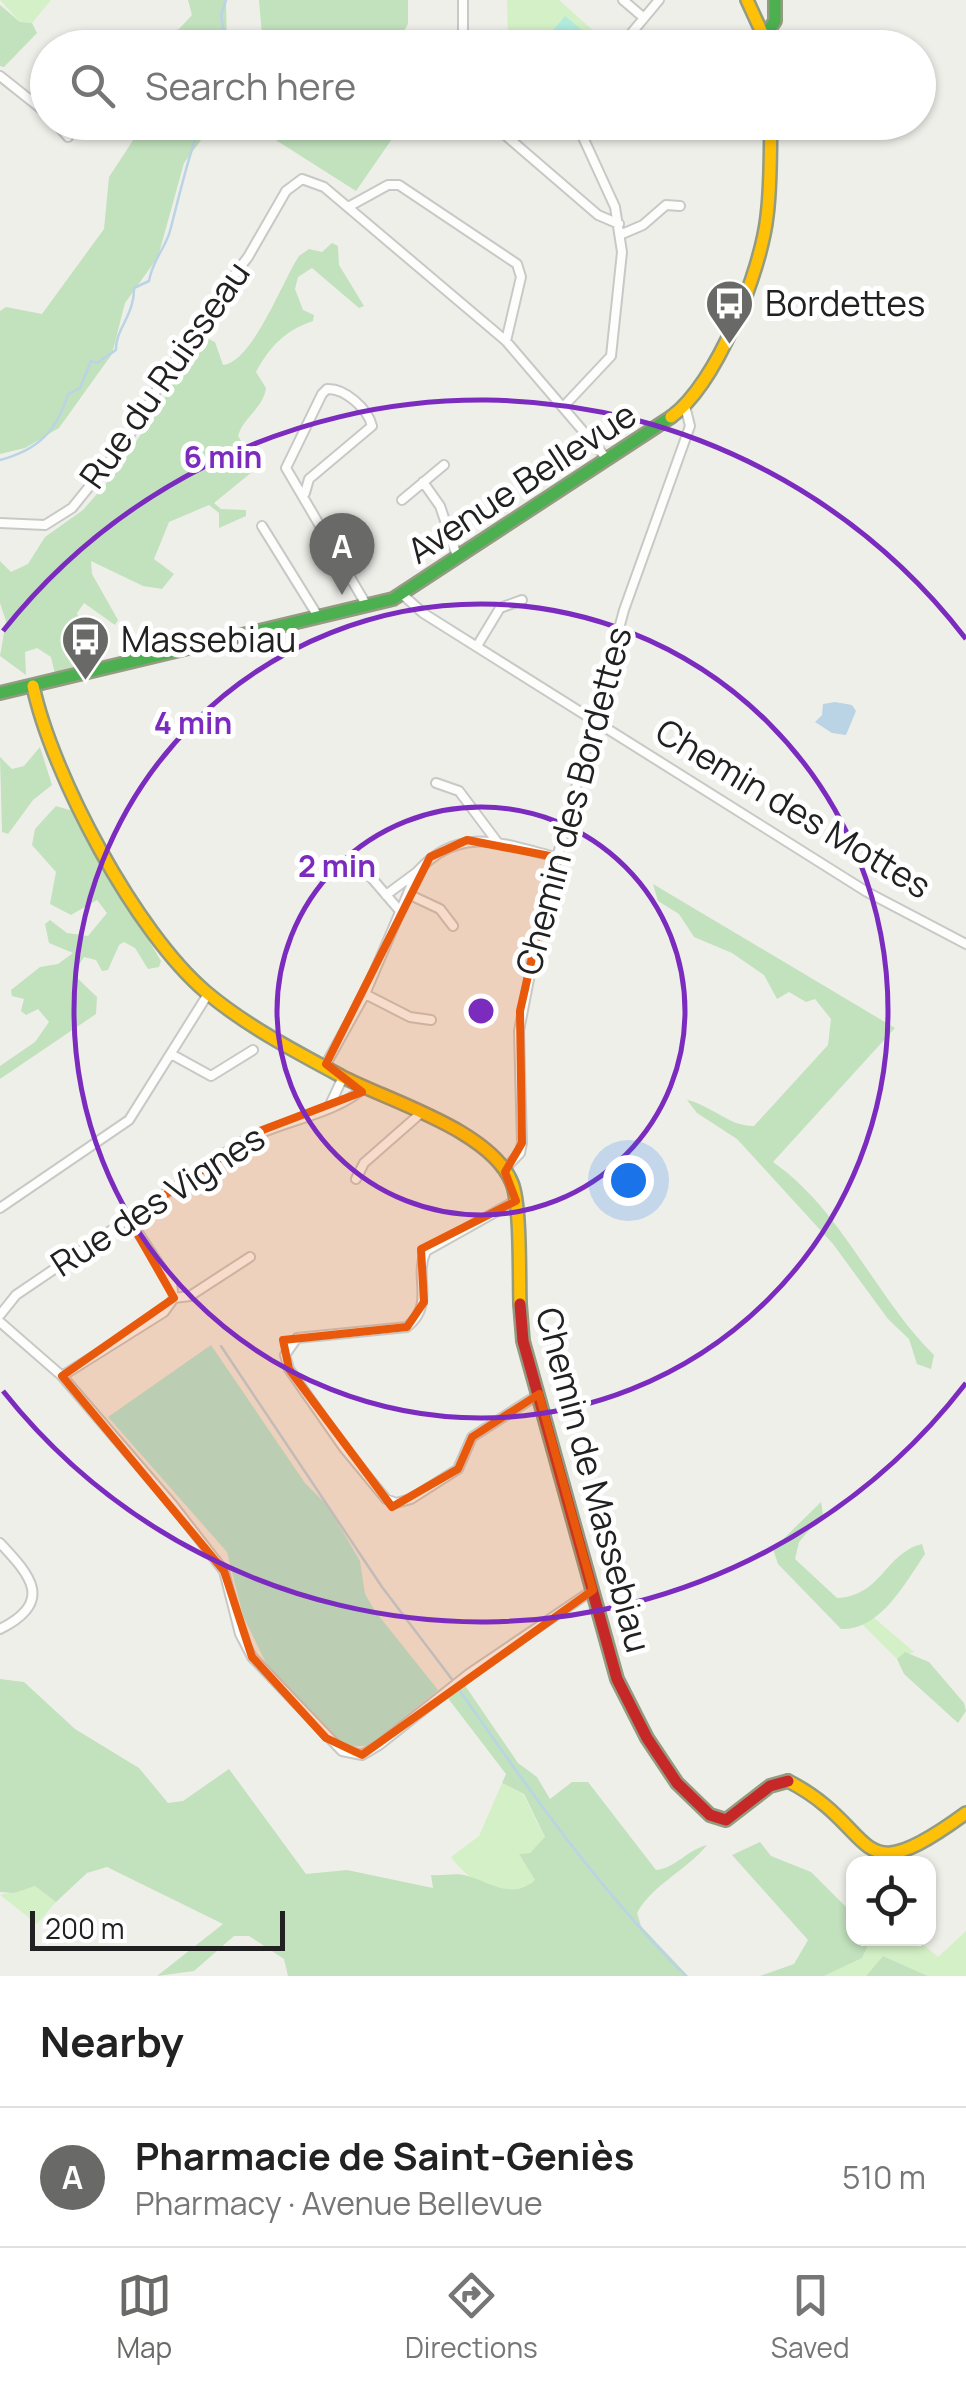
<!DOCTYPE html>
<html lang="en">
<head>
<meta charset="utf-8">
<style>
	:root { --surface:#fff; --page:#f6f6f6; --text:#222; --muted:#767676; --line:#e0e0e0; --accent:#696967 }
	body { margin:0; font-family:Manrope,sans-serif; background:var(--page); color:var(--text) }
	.controls { position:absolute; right:30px; bottom:30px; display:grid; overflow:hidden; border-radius:20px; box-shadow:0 2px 8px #0004 }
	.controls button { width:90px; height:90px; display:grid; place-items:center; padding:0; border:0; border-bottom:2px solid var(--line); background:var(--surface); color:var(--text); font:50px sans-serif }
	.scale { position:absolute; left:30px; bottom:25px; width:255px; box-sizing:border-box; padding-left:10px; border:5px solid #212121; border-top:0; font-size:28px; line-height:35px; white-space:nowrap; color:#212121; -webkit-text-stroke:8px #fff; paint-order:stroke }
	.you { position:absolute; left:628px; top:1180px; width:35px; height:35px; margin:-25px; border:8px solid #fff; border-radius:50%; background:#1a73e8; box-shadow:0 0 0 15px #1a73e833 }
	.badge { display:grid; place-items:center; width:65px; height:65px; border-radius:50%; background:var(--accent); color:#fff; font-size:32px; font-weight:700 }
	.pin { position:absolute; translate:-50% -82px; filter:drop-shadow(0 2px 5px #0008) }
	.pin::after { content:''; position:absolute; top:52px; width:35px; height:30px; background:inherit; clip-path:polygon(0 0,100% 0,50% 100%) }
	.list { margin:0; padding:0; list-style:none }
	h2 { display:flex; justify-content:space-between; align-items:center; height:130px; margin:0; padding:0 40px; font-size:42px }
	h2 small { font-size:32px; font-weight:400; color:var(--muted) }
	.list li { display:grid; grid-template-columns:65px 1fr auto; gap:30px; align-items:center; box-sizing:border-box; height:140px; padding:0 40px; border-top:2px solid var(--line) }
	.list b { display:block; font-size:38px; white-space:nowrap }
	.list p { margin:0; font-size:32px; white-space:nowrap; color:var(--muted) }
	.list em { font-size:32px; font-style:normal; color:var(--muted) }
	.icon { flex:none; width:55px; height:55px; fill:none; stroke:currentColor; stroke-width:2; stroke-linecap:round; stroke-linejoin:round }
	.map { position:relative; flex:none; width:966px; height:1976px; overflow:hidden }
	.search { position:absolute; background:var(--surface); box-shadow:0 2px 8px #0004; left:30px; right:30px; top:30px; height:110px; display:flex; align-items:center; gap:25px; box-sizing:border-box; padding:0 35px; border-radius:55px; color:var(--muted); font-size:38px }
	.sheet { height:270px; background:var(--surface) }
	nav { display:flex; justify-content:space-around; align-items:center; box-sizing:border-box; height:140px; border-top:2px solid var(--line); background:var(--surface); font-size:28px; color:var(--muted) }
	nav a { display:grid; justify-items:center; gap:5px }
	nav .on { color:var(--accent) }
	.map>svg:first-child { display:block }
</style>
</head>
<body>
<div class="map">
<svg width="966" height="1976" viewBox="0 0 966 1976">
	<rect width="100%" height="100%" fill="#efefea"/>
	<path fill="#d4f0c6" d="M0,0h51l-19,23 -12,-1z
		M507,0h52l49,44 -2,4 -98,-1z
		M872,1616l42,36 -17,7 -34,-34z
		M502,1783l21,11 22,44 -15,15 -11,1 16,26c-29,23 -66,3 -84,-23l28,-21z
		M35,1886l21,16 -19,22 -37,-29z
		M966,1931v45h-38l-45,-20 -17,20h-42l38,-18 9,-19h46l21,18z"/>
	<path fill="#c2e1bd" d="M188,0h38l1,47h-54l-8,-13 14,-5 13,-14z
		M259,0h149v24l-13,23h-132z
		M0,5l20,17 12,1 5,10 -33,34 -4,-1z
		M145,122l69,1 -30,40 -26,94 -33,46 -13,51 -53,74 -34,20 -25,6v-143l6,-4 36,7 62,-85 5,-52z
		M270,123v-1l133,1 -47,68 -85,-54z
		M332,243l6,3 1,19 25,41 -5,2 -47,-40 -14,9 -3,12 8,21 11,5 -1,6c-27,9 -43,25 -57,51l10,16c-3,21 -22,28 -28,48l14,22v14l-38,31 7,6 25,1v6l-27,12v-15l-10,-8 -40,17 -15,37 20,15 -12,15 -19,-3 -52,-25 1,13 26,46 -3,5 -31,-22 -7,10 5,18 -3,19 8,10 -3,5 -29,9 -4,-17 -14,-9 -12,4 1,23 -26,-19 6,-35 -6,-18v-42l11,11 17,-8 17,-27 38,-27 34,-39 87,-134 11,5 8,23c29,-2 60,-85 76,-109l10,-7 13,3z
		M40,747l12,38 -19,15 -25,34 -6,-2 -2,-75 12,12 12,-3z
		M56,806l17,5 88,150 -2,6 -11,2 -13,-21 -11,-6 -5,3 -11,25 -6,1 -6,-11 -12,-3 -11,17 24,23 -1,17 -96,65v-13l35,-24 14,-20 -11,-13 -12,6 -5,-4 3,-12 -12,-3 -1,-6 29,-23 18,-3 15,-11 -24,-10 -4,-19 5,-4 17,13 21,3 19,-23 -10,-13 -26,15 -21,-11 6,-32 -24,-27 3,-16z
		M653,884l242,144 -122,134c69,48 102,135 161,193l-3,14 -14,-5 -8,-25 -21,-20 -55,-75 -96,-105 -40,-26 -10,-13c24,5 43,27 67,26l74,-81 3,-26 -16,-20 -9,3 -17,-10 -12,7 -13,-24 -32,-22 -38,-16 -15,-23 -21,-13z
		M821,1502l2,12 -24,28 -4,17 42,39c45,-2 48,-45 85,-54l3,10c-20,29 -45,77 -84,75l-63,-65 -5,-15z
		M905,1652l24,10 35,41 2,8 -8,12 -54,-49 -7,-15z
		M0,1679l24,3 51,47 64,39 29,35 15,-2 46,-32 77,105 41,-4 86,18 -2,-13c10,1 25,-2 33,0 25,6 46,26 71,5l-16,-26 11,-1 15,-16 -21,-43 -22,-11 4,-9 -59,-77 17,-13 54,79 19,14 13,22 22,-17h16l68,88c20,-2 31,-20 51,-25 -21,26 -54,39 -70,68l4,13 47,50h-400l-4,-17 -35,-23h-15l-40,35 -37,5 66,-52 -116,-57 -20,6 -31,29 -21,-16 -21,7 -14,-1z
		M760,1842l11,14 40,16 42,42 1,24 17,1 -9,19 -38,18h-64l34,-12 14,-24 -76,-85z
		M883,1956l45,20h-62z"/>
	<path fill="#b1ebde" d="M565,16l36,30 -1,1h-61z
		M211,1345l94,138 23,23 32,55 5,33 10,17 63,79 -67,55 -29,3 -76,-85 -23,-47 -16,-64 -119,-135z"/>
	<path fill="#bad4e5" d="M835,702l17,3 4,6 -10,24 -14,-2 -17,-11 7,-7 1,-11z"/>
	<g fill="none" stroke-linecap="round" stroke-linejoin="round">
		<path stroke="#bad4e5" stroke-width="2.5" d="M220,48l5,-9 -4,-24 5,-15
			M0,460c38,-10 57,-29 68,-66l12,-6 11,-27 6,2 19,-13c-1,-20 19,-36 18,-62l15,-7c3,-20 17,-34 21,-50 10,-38 17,-71 31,-109
			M221,1346l161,241 72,95
			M458,1688c70,101 141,202 228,288"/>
		<defs>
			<path id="street" d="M463,0v48
				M623,0l21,18
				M619,48l40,-48
				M0,76l48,38
				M55,122l13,15
				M490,122l108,93 21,9
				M348,207l40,-22h11l118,79 4,13 -15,64
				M622,234l21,-9 23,-20 14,1
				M564,406l47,-50 11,-104 -7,-45 -39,-85
				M423,482l17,24 17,50
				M305,493l4,-14 63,-53c-4,-17 -27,-38 -45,-37l-5,5 -36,74 81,138
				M402,500l42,-35
				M0,523l45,2 27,-17 54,-67 72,-119 50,-65 38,-66 16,-12 22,8 182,154 101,118
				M262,526l57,92
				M403,595l20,18 444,279 99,52
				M477,646l23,-38 22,-8
				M436,783l23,8 39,52
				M357,861l43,50
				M408,894l32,15 13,17
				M386,895l31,-23
				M365,994l45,23 21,3
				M171,1054l40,22 42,-26
				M326,1064l39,-70 52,-122c42,-47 84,-29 138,-15
				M329,1107l14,-30
				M504,1170l16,-17 2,-10 -3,-112 22,-114 83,-307 66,-184 -5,-20
				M356,1179l8,-16 57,-50
				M515,1201l-89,50c-13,28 10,52 -19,76l-110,11 -12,17 4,14 55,79 42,51 10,4 15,-4 47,-30 14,-32 67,-43
				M0,1208l129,-88 79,-126
				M174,1298l16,-2 60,-39
				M0,1315l16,-20 224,-152c39,-23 92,-26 125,-56
				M0,1322l62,54 110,128 52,67 16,63 12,23 90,94 20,4 17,-10 91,-72 123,-83
				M62,1376l102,-64 10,-14 -2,-14 -43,-65
				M0,1543c30,32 55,59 0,86"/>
			<path id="fast" d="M766,34l9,-13v-21
				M0,693l393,-94 278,-182"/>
			<path id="slow" d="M747,0l22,48
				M671,417c46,-33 90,-146 96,-201 4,-31 3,-63 4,-94
				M33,686c19,89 103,247 173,306 39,33 90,60 135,84 47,25 150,54 171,107 9,22 7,94 8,121
				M788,1781c94,48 62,117 178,32"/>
			<path id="jam" d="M520,1304l3,37 94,338 30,59 30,45 33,32 16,5 44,-34 18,-5"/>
		</defs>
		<use href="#street" stroke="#c8c8c6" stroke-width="12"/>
		<use href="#fast" stroke="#939b80" stroke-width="16"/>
		<use href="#slow" stroke="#939b80" stroke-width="16"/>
		<use href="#jam" stroke="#939b80" stroke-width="16"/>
		<use href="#street" stroke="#fdfdfc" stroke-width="8"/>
		<use href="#fast" stroke="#4caf50" stroke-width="11"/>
		<use href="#slow" stroke="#ffc107" stroke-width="11"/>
		<use href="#jam" stroke="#c62828" stroke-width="11"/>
	</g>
	<path fill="#e8590c" fill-opacity="0.2" stroke="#e8590c" stroke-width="8" stroke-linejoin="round" d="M467,840l88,17 -35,154 2,132 -17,29 11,29 -95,48 3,53 -17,25 -124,13 6,29 103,138 66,-38 14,-32 67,-43 54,196 -231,165 -36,-17 -74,-81 -28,-86 -162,-195 112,-78 -45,-79 131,-88 102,-39 -36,-28 104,-207z"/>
	<g fill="none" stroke="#7b2cbf" stroke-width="5">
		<circle cx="481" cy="1011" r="204"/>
		<circle cx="481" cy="1011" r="407"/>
		<path d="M966 1383A611 611 0 0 1 3 1391M3 631A611 611 0 0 1 966 639"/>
	</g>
	<defs>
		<symbol id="bus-pin" viewBox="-11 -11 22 30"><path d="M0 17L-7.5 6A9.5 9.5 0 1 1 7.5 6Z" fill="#696967" stroke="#fff"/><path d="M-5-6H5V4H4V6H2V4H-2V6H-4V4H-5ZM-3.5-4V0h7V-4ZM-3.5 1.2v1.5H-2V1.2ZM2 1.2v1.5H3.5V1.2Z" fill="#fff"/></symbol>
	</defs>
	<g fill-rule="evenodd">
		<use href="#bus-pin" x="702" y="276" width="55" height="75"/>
		<use href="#bus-pin" x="58" y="612" width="55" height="75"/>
	</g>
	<g text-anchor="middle" stroke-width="10" stroke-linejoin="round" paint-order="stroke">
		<g font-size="35" fill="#212121" stroke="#fff" text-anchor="start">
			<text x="765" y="316">Bordettes</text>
			<text x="121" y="652">Massebiau</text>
		</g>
		<g font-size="35" fill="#212121" stroke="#fff">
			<text transform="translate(165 375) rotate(-55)" y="12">Rue du Ruisseau</text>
			<text transform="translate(522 483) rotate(-33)" y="12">Avenue Bellevue</text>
			<text transform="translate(574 801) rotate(-75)" y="12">Chemin des Bordettes</text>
			<text transform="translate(793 809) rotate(31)" y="12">Chemin des Mottes</text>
			<text transform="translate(158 1201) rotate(-33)" y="12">Rue des Vignes</text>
			<text transform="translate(593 1480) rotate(75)" y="12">Chemin de Massebiau</text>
		</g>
	</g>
	<circle cx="481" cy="1011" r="15" fill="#7b2cbf" stroke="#fff" stroke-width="5"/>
	<g font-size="30" text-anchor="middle" font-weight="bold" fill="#7b2cbf" stroke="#fff" stroke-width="10" stroke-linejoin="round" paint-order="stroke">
		<text x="223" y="468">6 min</text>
		<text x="193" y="734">4 min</text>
		<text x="337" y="877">2 min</text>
	</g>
</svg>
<div class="controls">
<button><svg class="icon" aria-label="locate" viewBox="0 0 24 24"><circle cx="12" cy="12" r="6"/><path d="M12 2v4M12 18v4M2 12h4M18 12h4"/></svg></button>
</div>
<div class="scale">200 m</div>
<div class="you"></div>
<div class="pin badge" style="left:342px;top:595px">A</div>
<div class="search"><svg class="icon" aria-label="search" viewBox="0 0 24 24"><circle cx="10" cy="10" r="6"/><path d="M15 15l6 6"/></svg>Search here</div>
</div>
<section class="sheet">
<h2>Nearby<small></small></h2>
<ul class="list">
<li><span class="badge">A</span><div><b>Pharmacie de Saint-Geniès</b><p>Pharmacy · Avenue Bellevue</p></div><em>510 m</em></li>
</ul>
</section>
<nav>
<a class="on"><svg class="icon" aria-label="map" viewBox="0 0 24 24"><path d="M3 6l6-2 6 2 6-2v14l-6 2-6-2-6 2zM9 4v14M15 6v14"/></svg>Map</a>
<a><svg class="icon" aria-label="directions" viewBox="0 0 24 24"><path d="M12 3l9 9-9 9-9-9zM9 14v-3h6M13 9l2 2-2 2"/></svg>Directions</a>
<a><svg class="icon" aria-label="saved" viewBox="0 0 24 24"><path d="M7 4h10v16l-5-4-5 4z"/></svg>Saved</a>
</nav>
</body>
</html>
